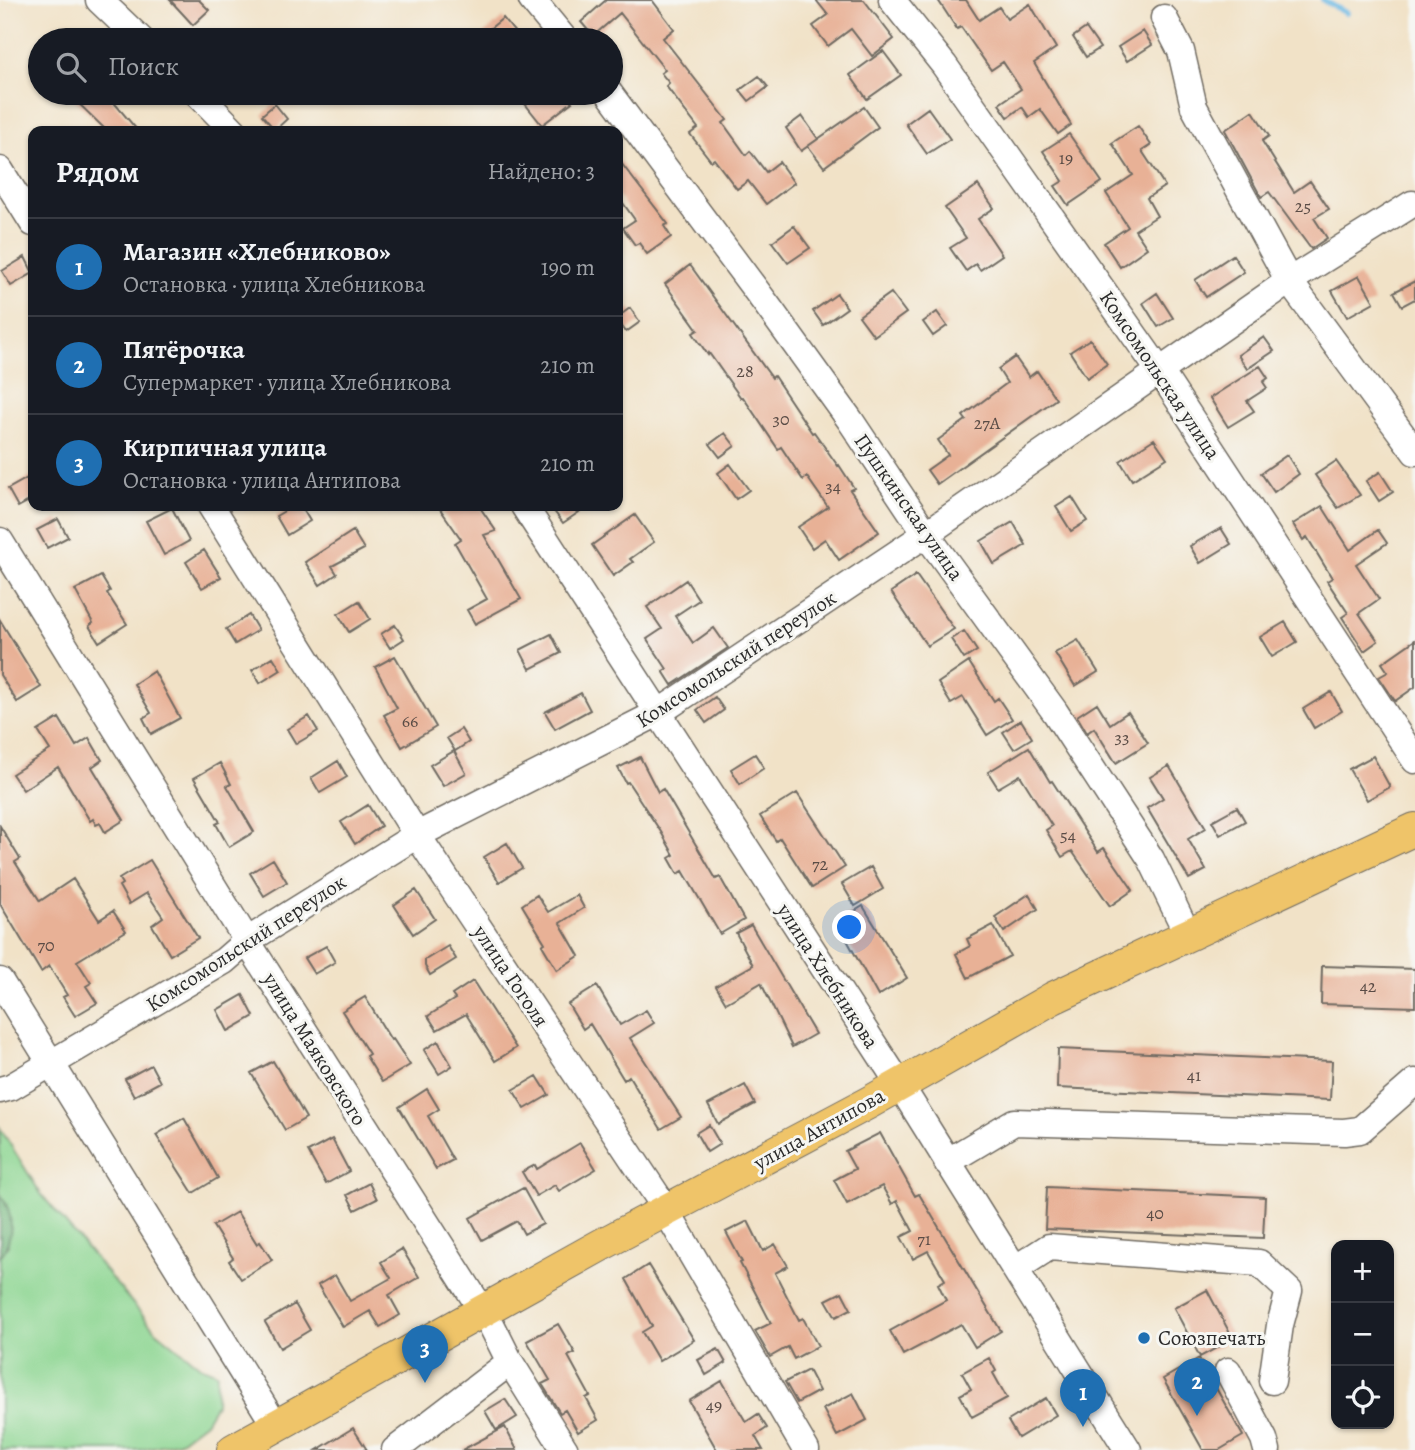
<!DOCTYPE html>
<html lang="ru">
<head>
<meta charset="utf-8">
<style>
	:root { --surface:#171b24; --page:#20242c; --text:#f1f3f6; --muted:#9ea1a6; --line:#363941; --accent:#1f6fb2 }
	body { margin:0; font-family:Alegreya,serif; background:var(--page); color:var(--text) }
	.controls { position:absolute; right:21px; bottom:21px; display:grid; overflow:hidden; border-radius:14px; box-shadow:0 2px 5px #0004 }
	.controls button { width:63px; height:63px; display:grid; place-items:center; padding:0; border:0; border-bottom:2px solid var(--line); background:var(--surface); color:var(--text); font:35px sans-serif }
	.you { position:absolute; left:850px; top:928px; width:24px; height:24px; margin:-18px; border:5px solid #fff; border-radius:50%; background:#1a73e8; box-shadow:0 0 0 10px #1a73e833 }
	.badge { display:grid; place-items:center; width:46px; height:46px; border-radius:50%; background:var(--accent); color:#fff; font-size:23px; font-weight:700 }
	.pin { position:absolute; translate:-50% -58px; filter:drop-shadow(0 2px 4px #0008) }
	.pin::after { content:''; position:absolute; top:37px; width:24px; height:21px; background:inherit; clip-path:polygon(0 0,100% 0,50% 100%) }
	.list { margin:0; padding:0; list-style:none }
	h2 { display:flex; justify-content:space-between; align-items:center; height:91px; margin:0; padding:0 28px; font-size:30px }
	h2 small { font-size:23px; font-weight:400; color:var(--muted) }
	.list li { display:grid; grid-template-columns:46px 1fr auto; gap:21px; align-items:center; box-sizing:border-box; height:98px; padding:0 28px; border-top:2px solid var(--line) }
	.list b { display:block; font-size:26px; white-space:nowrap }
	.list p { margin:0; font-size:23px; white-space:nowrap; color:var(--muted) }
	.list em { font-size:23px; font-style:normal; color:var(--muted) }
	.icon { flex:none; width:38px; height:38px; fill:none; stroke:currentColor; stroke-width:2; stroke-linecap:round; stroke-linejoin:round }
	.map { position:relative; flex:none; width:1415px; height:1450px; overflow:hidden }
	.search { position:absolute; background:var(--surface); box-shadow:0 2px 5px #0004; left:28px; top:28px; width:595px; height:77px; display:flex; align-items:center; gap:18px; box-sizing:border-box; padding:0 24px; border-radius:38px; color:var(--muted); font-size:26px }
	.panel { position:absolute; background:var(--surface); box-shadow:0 2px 5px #0004; left:28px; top:126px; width:595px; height:385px; border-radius:14px }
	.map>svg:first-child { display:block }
</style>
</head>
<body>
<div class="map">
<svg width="1415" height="1450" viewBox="0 0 1415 1450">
	<rect width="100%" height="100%" fill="#f6f6f2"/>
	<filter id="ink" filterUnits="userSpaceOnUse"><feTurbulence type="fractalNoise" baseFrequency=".0143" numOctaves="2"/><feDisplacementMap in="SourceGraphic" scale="14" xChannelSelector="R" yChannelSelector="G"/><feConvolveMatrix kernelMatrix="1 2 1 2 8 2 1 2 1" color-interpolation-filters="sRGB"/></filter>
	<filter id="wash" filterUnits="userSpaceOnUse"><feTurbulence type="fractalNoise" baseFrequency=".00686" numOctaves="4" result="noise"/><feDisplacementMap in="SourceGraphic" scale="28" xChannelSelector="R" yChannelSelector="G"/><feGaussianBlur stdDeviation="1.57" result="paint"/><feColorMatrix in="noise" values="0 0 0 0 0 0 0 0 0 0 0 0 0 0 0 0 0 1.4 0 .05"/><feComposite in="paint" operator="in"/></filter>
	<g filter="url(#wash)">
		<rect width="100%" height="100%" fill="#f1e2c7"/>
		<path fill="#8dd692" stroke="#5c805e" stroke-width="2" d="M0,1128l41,66 113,135 46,37 17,7 -1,31 -11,18 -25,19 -40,9h-140v-193l8,-11 -1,-42 -7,-10z"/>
		<path fill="#72b77c" stroke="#4e7154" stroke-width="2" d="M0,1194c15,20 14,43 0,63z"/>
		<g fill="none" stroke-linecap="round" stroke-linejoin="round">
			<path stroke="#68b8e3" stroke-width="6" d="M1323,0l23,13"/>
		</g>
		<g id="blocks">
			<path fill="#e8b196" d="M170,0h29l10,10 -16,15z
				M606,0h46l22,29 -11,9 64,82 -4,3 23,32 4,-4 16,21 13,-10 15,21 -28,21 -18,-23 -11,8 -23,-30 -3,2 -21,-27 8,-6 -32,-42 3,-3 -8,-10 4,-3 -45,-57 -27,23 -12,-14z
				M816,0h48l30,39 -22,17 -21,-27 -23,17 -15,-20 15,-11z
				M938,0h28l13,20 20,-13 8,12 23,-15 26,44 -22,15 37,62 -13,9 -18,-25 -11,8 -7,-10 -14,10 -9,-13 22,-15 -18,-27 -12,8 -30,-43 -4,2z
				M503,18l18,22h-45z
				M1086,28l14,20 -14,9 -13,-20z
				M1143,31l9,14 -25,16 -9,-14z
				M883,51l18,24 -34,24 -17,-24z
				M759,76l9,11 -19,14 -9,-11z
				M68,93h38l32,38h-31z
				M531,93h33l8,9 -30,23 -20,-25z
				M275,104l12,15 -12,11 -13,-15z
				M864,107l14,20 -54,40 -16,-21z
				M928,108l22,31 -23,15 -21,-30z
				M1253,111l16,25 -7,5 32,51 16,-11 19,28 -15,9 13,20 -16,11 -42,-57 -8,5 -36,-67z
				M802,116l16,23 -17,12 -15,-23z
				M1138,126l13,19 -9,6 23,35 -18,12 10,18 -22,14 12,18 -27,19 -16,-24 24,-16 -22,-34 27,-18 -21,-32z
				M1069,134l33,48 -34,23 -13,-19 8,-5 -20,-30z
				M618,159l50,65 -4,2 7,11 -24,17 -8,-11 -4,2 -12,-17 12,-8 -17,-24z
				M978,185l16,23 -16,11 24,36 -22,15 -4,-6 -10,7 -16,-23 16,-10 -21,-30z
				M794,226l16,22 -22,15 -16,-21z
				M1233,255l11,17 -38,25 -11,-17z
				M25,257l8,16 -22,13 -9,-15z
				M690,265l82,113 2,-2 38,57 2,-1 24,34 1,-1 15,23 -4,2 29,42 -40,28 -14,-21 -13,9 -14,-21 30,-20 -21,-30 -4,3 -22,-33 -3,2 -35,-52 -2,1 -32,-45 -1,2 -15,-22 5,-3 -33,-46z
				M1359,276l15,26 -27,15 -15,-26z
				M1415,281v18l-13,7 -8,-14z
				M891,293l15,20 -32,23 -15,-20z
				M1157,293l16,25 -15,9 -15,-24z
				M837,294l10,14 -24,17 -10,-14z
				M630,308l10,14 -14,10 -8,-11v-4z
				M937,312l10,14 -14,10 -10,-14z
				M1264,337l10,14 -27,18 -9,-14z
				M1090,339l17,25 -20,14 -17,-26z
				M1015,357l14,20 8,-6 19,28 -119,85 -10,-14 21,-15 -10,-15 28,-20 -3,-4 44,-33 -9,-14z
				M1260,366l8,12 -5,4 4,6 -20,13 7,10 -26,16 -18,-29z
				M725,433l10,13 -15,11 -10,-13z
				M1154,439l13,19 -35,22 -12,-19z
				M1287,455l12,19 -25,18 -13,-19z
				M1336,461l24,34 -22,13 -23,-33z
				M730,464l19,26 -13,9 -18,-26z
				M1380,472l13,20 -14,9 -13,-20z
				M33,475v24l-15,8 -10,-18z
				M1072,497l15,24 -16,10 -15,-24z
				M293,506h8l9,15 -23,14 -11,-19z
				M438,506h41l17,25 -12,4 37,64 -46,25 -8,-14 20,-11 -32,-56 6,-4z
				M550,506h38l-25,17z
				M1322,506l28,44 28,-20 9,13 -31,21 23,35 -20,14 19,28 -14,10 -22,-34 6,-4 -21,-32 5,-3 -25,-41 -4,3 -10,-16z
				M172,508l17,33 -25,14 -18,-34z
				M635,515l19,27 -24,17 3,3 -20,14 -21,-31z
				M58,519l10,18 -21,11 -10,-18z
				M1013,522l13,23 -32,19 -13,-23z
				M1221,528l10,16 -31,19 -10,-17z
				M353,531l11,18 -32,17 5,8 -17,11 -15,-23z
				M204,550l17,27 -19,11 -16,-26z
				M916,575l38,54 -27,17 -36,-54z
				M101,576l9,15 -3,2 20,31 -28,18 -10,-16 4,-3 -18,-33z
				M686,580l13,20 -24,16 18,27 21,-15 14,20 -56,37 -9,-14 4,-2 -20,-30 15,-10 -15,-22z
				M359,601l11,18 -21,13 -11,-18z
				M249,615l9,15 -23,14 -9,-15z
				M0,620l41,67 -24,15 -17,-27z
				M1285,622l12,20 -25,15 -12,-20z
				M395,625l9,14 -14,9 -9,-14z
				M964,631l13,20 -13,8 -13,-20z
				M551,634l10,19 -31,16 -10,-19z
				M1078,640l20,32 -23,14 -20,-33z
				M1415,640v47l-20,14 -16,-24 9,-5 -6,-9z
				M395,656l41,71 -34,20 -18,-32 13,-7 -22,-41z
				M273,657l8,13 -21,13 -8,-13z
				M969,662l25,39 4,-3 14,21 -25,16 -24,-38 -12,7 -13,-21z
				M154,671l26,47 -29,16 -8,-16 8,-5 -17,-29z
				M1331,692l11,19 -28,17 -11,-19z
				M581,693l9,17 -35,19 -10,-17z
				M715,697l9,13 -18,13 -9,-13z
				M1097,703l13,21 18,-12 20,31 -32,20 -22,-35 -7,5 -10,-17z
				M309,716l9,15 -22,13 -9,-15z
				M59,718l17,28 13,-8 13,22 -10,7 32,53 -19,12 -5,-9 -4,2 -3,-6 -3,2 -32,-54 -35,23 -11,-16 38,-24 -12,-19z
				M1021,720l11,18 -18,11 -11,-17z
				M461,729l8,13 -14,9 -8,-13z
				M1029,747l21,35 2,-1 46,71 6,-4 29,42 -23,16 -38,-55 -10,6 -16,-27 6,-4 -32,-51 -22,13 -10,-16z
				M454,751l12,22 -23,13 -13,-21z
				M755,754l9,14 -24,16 -9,-15z
				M1373,756l17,31 -23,13 -18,-31z
				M640,757l18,35 5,-3 53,90 4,-2 24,43 -24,14 -37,-63 -5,3 -9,-16 5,-3 -13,-23 -33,-50 -2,1 -8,-15z
				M338,761l9,16 -27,16 -9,-15z
				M220,763l11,21 -4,2 27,46 -25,15 -13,-23 4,-2 -26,-44z
				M1169,766l37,62 -18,11 18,31 -17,9 -42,-71 16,-10 -13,-21z
				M797,793l48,74 -33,21 -32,-50 -4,3 -16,-25z
				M368,805l13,21 -26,18 -14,-22z
				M1237,807l8,14 -25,14 -8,-14z
				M0,826l20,33 -5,3 25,39 33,-22 26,41 14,-9 13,20 -49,30 14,22 -5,3 11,17 -22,13 -12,-19 4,-2 -18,-29 -8,6 -41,-68z
				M507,843l15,25 -23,14 -15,-25z
				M273,859l14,23 -23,14 -14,-23z
				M150,860l48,78 -28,17 -18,-30 11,-8 -16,-24 -18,11 -10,-18 3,-2 -3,-5z
				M871,867l12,22 -28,17 -13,-22z
				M416,890l19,29 -22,15 -19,-29z
				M1029,894l9,15 -34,23 -9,-15z
				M537,895l11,17 29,-17 7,13 -24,15 19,33 -22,14 -15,-25 3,-2 -23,-38z
				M863,906l44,72 -29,18 -41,-74z
				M751,925l64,109 -23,13 -31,-64 -35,20 -10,-17 37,-21 -17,-32z
				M993,925l17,31 -42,22 -12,-24 14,-8 -3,-7z
				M326,946l9,16 -21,12 -10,-16z
				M448,946l8,13 -26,16 -5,-9v-6z
				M1322,966l93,3v38l-94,-3z
				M473,981l43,67 -21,13 -29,-47 -29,16 -9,-14 27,-17 -3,-4z
				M597,986l23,39 26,-15 8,13 -24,15 51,79 -20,12 -32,-53 -5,4 -34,-56 -7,5 -15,-25z
				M243,995l11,21 -26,15 -11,-21z
				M365,997l26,43 2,-1 17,26 -28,17 -16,-26 3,-2 -27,-43z
				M438,1041l14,25 -13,8 -15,-24z
				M1058,1049l274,12 -2,39 -273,-12z
				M273,1061l33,57 -21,12 -34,-57z
				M151,1065l9,17 -26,14 -9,-17z
				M537,1076l12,19 -24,14 -12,-19z
				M745,1085l10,19 -37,20 -10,-19z
				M427,1089l12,20 -11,7 25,44 -17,9 -37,-62z
				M184,1118l34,60 -25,15 -37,-58z
				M709,1125l11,19 -13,8 -11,-19z
				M880,1133l35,63 4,-2 82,137 -26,16 -14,-23 -58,31 -13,-24 56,-31 -8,-16 7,-4 -17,-29 -15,8 -12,-22 12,-6 -16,-30 -5,3 -10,-18 -35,18 -13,-24 21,-11 -10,-18z
				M332,1139l17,32 -23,13 -18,-32z
				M580,1143l16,26 -37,22 -4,-6 -19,11 -14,-24 13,-7 2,4z
				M369,1183l8,16 -22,11 -8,-15z
				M1047,1187l218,10 -2,41 -218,-9z
				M523,1188l20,36 -19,10 -7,-13 -35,19 -12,-22z
				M237,1212l20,32 3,-2 12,18 -31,19 -12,-18 4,-3 -20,-32z
				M748,1221l15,30 12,-7 13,22 -13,7 24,47 4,-2 15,28 -24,13 -6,-12 -18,10 -15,-26 16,-8 -31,-60 2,-1 -16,-30z
				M402,1249l17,28 -30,18 11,20 -20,12 -10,-16 -27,16 -25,-42 17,-10 15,26 41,-23 -10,-16z
				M648,1265l46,75 -35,21 -17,-29 10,-6 -26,-47z
				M1207,1290l26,49 -33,18 -26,-49z
				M842,1292l9,17 -15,8 -10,-17z
				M295,1304l15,26 -30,18 -15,-26z
				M558,1324l17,29 -7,3 22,40 -4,2 12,22 -20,12 -13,-22 -5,3 -18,-29 8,-4 -23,-39z
				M718,1349l8,14 -20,12 -8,-15z
				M989,1358l7,13 -3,2 14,25 -35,19 -12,-22 11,-6 -9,-16z
				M1199,1358l44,78 -24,14h-16l-40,-71z
				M808,1370l11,21 -22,12 -12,-21z
				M722,1381l24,41 12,-8 9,14 -12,8 8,14h-46l-28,-49z
				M853,1393l14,27 -30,16 -14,-27z
				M1046,1398l10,17 -38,23 -10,-17z
				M505,1399l12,18 -21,13 -11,-19z
				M505,1427l12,23h-55z
				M353,1428l14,22h-50z"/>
		</g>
	</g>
	<g filter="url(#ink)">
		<use href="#blocks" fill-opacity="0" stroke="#706b62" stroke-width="2"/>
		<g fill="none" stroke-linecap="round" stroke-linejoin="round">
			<defs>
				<path id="minor" d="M99,0l42,40
					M532,0l33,40
					M892,0l52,65 217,308 254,387
					M1164,18l17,33 13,56 95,174 126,171
					M197,93l37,38
					M609,93l158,212 83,115 76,114 129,178 96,147 37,76
					M0,170l33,53
					M211,506l206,329 241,362 148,253
					M524,506l376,579 228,365
					M0,541l247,400 245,385 18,36 55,88
					M0,981l275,444
					M0,1090l11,-3 213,-126 23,-20 170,-106 241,-122 268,-179 363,-253 123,-77
					M947,1162l67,-40 330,10 16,-2 55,-48
					M1015,1269l34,-22 210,16 30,28 -9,34 -8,56
					M1228,1371l36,68 3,11
					M395,1450l115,-88"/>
				<path id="major" d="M233,1450l368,-205 269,-143 183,-104 362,-169"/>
			</defs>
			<use href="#minor" stroke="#706b62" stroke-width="29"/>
			<use href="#major" stroke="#706b62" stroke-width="34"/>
			<use href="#minor" stroke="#fff" stroke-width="26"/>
			<use href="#major" stroke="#efc469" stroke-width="32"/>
		</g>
	</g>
	<circle fill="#1f6fb2" stroke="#f6f6f2" stroke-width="2.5" cx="1144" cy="1338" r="7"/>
	<g text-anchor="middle" stroke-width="6" stroke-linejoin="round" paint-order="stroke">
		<g font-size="18" fill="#5a4c46">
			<text x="1066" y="164">19</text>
			<text x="1303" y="212">25</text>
			<text x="745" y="377">28</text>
			<text x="781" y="425">30</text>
			<text x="987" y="429">27А</text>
			<text x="833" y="492">34</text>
			<text x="410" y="727">66</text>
			<text x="1122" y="743">33</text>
			<text x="1068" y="841">54</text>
			<text x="820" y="870">72</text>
			<text x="46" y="951">70</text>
			<text x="1368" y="992">42</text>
			<text x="1194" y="1081">41</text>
			<text x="1155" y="1219">40</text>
			<text x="924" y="1245">71</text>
			<text x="714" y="1411">49</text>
		</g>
		<g font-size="21" fill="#2b2b2b" stroke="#f6f6f2">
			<text transform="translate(1160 375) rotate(56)" y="7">Комсомольская улица</text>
			<text transform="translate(909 507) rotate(55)" y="7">Пушкинская улица</text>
			<text transform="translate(736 659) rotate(-33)" y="7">Комсомольский переулок</text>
			<text transform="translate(246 943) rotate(-33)" y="7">Комсомольский переулок</text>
			<text transform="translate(511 976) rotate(56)" y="7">улица Гоголя</text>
			<text transform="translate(828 976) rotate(57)" y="7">улица Хлебникова</text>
			<text transform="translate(315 1049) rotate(58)" y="7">улица Маяковского</text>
			<text transform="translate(819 1129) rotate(-29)" y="7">улица Антипова</text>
		</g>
		<g font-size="21" fill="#2b2b2b" stroke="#f6f6f2" text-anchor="start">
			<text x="1158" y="1345">Союзпечать</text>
		</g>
	</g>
</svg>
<div class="controls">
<button>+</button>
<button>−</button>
<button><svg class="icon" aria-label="locate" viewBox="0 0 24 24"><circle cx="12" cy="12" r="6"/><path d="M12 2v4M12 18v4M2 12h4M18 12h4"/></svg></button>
</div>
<div class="you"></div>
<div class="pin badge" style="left:1083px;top:1427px">1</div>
<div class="pin badge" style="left:1197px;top:1416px">2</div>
<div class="pin badge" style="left:425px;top:1383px">3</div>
<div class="search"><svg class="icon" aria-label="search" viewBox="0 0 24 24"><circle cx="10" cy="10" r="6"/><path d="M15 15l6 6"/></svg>Поиск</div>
<section class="panel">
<h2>Рядом<small>Найдено: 3</small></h2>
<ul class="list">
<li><span class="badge">1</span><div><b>Магазин «Хлебниково»</b><p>Остановка · улица Хлебникова</p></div><em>190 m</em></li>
<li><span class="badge">2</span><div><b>Пятёрочка</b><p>Супермаркет · улица Хлебникова</p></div><em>210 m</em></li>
<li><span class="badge">3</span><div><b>Кирпичная улица</b><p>Остановка · улица Антипова</p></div><em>210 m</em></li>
</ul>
</section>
</div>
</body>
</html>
